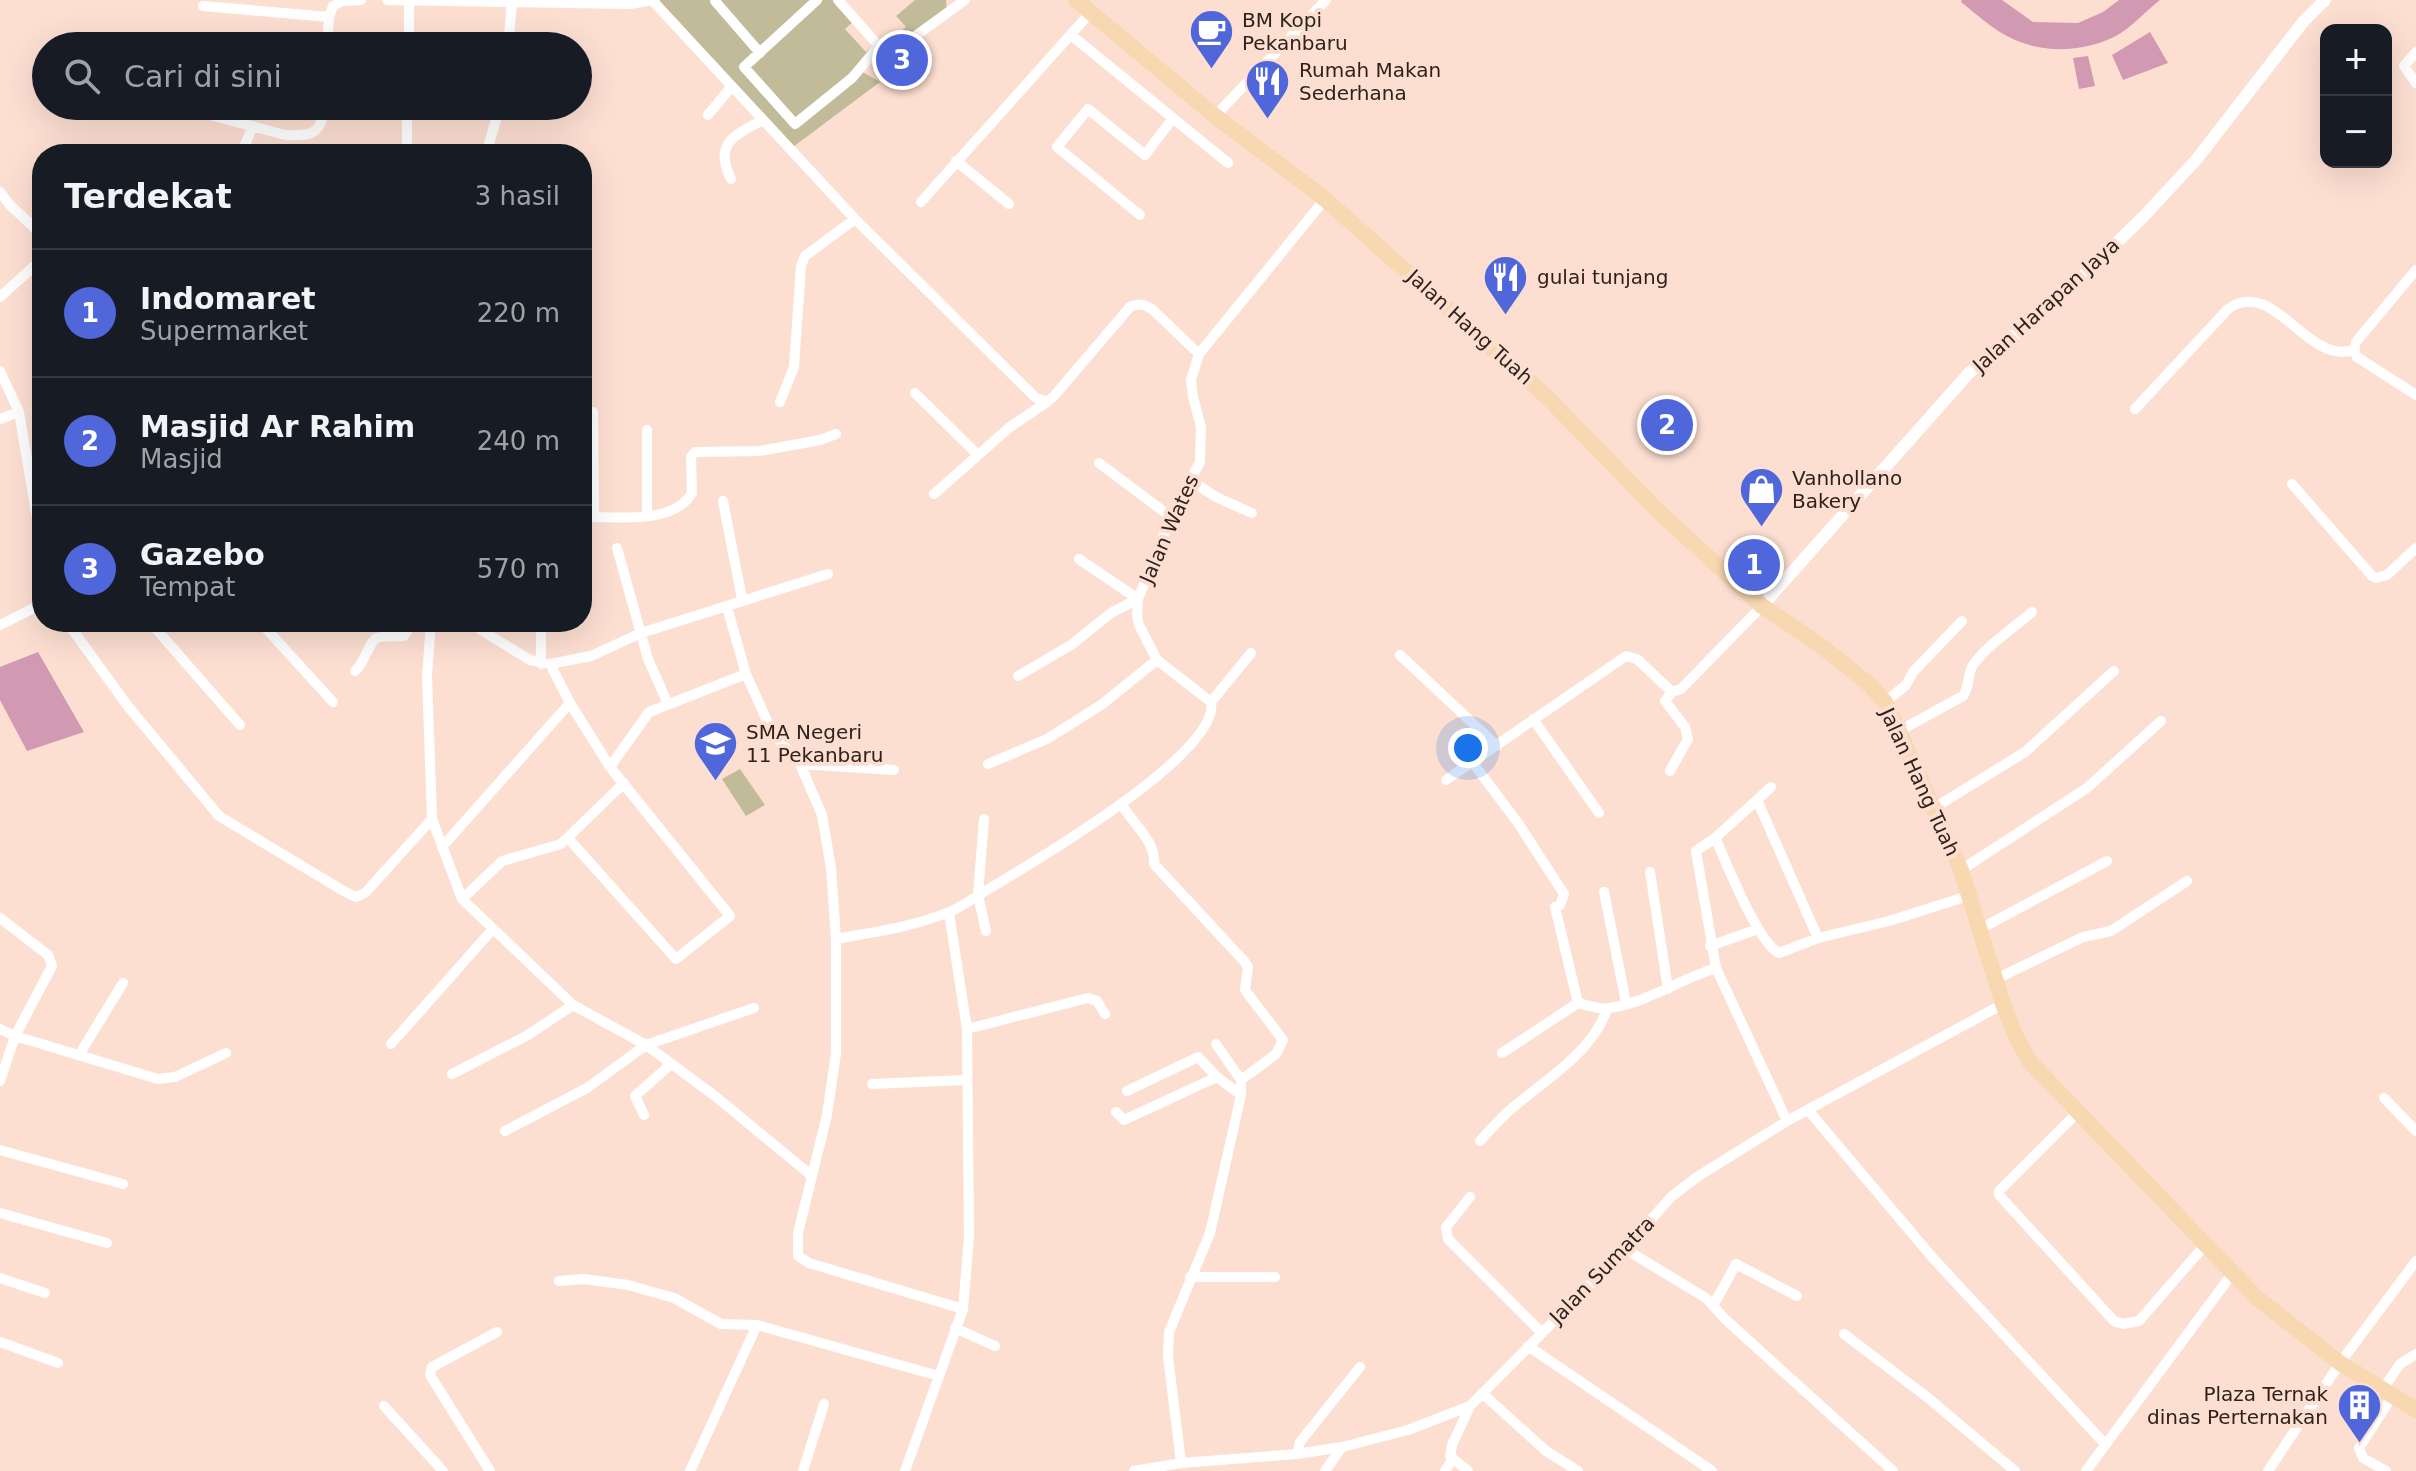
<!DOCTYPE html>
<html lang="id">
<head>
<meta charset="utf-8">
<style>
	:root { --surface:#171b24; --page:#20242c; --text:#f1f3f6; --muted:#9ea1a6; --line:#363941; --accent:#5067dc }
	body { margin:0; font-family:"DejaVu Sans",sans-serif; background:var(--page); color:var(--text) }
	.controls { position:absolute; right:24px; top:24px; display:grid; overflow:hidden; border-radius:16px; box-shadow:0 8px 32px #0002 }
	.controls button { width:72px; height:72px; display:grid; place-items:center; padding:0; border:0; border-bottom:2px solid var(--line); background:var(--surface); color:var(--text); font:40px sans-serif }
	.you { position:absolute; left:1468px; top:748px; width:28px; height:28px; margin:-20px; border:6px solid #fff; border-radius:50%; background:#1a73e8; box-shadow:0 0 0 12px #1a73e833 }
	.badge { display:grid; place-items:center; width:52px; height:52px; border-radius:50%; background:var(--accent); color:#fff; font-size:26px; font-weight:700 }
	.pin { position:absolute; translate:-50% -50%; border:4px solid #fff; box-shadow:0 2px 8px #0006 }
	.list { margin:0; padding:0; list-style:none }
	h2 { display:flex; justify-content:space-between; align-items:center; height:104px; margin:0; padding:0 32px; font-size:34px }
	h2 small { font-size:26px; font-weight:400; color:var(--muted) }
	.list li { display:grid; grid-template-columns:52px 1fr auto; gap:24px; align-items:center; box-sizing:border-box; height:128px; padding:0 32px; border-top:2px solid var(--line) }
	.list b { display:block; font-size:30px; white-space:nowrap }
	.list p { margin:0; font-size:26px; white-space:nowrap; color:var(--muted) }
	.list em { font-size:26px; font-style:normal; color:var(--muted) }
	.icon { flex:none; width:44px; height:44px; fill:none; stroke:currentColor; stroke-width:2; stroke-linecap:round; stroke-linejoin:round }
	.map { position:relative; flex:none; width:2416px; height:1471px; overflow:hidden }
	.search { position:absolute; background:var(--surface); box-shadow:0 8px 32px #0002; left:32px; top:32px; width:560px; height:88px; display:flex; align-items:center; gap:20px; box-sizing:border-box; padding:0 28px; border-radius:44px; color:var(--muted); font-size:30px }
	.panel { position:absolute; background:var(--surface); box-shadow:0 8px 32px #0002; left:32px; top:144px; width:560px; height:488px; border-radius:32px }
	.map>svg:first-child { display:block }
</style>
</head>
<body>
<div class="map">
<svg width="2416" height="1471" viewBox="0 0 2416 1471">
	<rect width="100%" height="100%" fill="#fddfd2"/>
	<path fill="#c2bb9a" d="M661,0h177l18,19 -11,10 21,23 11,-9 -18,27 21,12 -87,65 -136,-145z
		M915,0h31l1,11 -41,30 -8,-7 8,-7 -10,-11z
		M740,769l25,36 -19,11 -24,-37z"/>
	<path fill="#d299b2" d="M1962,0h40l31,22 45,1 25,-11 16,-12h41c-14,11 -28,27 -44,36 -34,17 -76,18 -109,0 -17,-9 -32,-23 -46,-34z
		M2150,32l18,31 -45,17 -11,-25z
		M2088,56l7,30 -16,3 -6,-31z
		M38,652l46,80 -57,19 -27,-51v-33z"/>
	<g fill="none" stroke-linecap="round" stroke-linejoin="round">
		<path stroke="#fff" stroke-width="10" d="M387,0l243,4 22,-4
			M652,0l203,219 181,179 11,4 7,-6 76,-89c9,-4 15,-3 23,3l46,44
			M817,0l-73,67 51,57 57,-46 27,-32
			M838,0l47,53h7l73,-53
			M715,1l45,52
			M203,6l126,11
			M1071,35l157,128
			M327,46l2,-29 4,-11 9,-5 19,-1
			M409,46v-46
			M508,46l4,-43
			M2416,52l-12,14 12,17
			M177,106l108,29c26,1 37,0 39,-29
			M407,106v38l2,6 41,4
			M708,115l24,-29
			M1215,116l111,-116
			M241,154l12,-28
			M486,154l14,-48
			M956,161l53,43
			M731,179c-18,-36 4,-44 32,-59
			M0,192l10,13 32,30
			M921,202l169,-189
			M1140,215l-83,-68 31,-38 57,46 28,-37
			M0,297l42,-38
			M2354,350l2,-8 60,-72
			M2354,350l3,7 59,38
			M0,371l19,41 23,136
			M915,393l63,62
			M780,402l14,-35 7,-101 4,-10 50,-37
			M2135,409l93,-100c46,-33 79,57 126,41
			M593,412l1,104
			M0,419l19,-7
			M1099,463l72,54
			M1190,480l26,17 36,16
			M2292,484l80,92 4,2 11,-3 29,-27
			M934,494l76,-67 37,-25
			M723,501l19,98
			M647,516v-86
			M582,517c33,-1 90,9 110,-24l-1,-36 4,-5 65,-1 60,-11 16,-6
			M617,548l31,111 20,45
			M1079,559l59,40
			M727,607l19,67 26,58 28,32 22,51 9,53 5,71v114l-9,62 -15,61
			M67,622l60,83 92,111 123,74 14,7 9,-4 67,-74
			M150,622l90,103
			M260,622l73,80
			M431,622l-4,54 5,143 30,80 111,106 73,40 69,51 97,80 -14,57v23l11,7 154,46
			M468,622l62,38 20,4 41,-8 50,-23 187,-59
			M0,625l42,-21
			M1400,655l97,91
			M541,664v-42
			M550,664l20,39 40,64 120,149 -54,43 -108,-121
			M355,671c10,-8 14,-30 22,-33 8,-3 19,-1 27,-2l9,-14
			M1018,676l53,-31 40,-32 27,-14
			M1211,702l40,-49
			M1885,702l21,-17 7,-13 49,-51
			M1533,719l66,94
			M1899,731l64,-35c7,-10 4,-21 10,-31 14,-20 41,-37 59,-53
			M1473,763l45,60 46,71 -4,11 -5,2 23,96
			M800,764l94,6
			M988,764l59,-25 54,-34 56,-45
			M610,767l39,-55 97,-38
			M1670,771l18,-32 -3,-12 -20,-26 7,-9
			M1446,780l180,-124 11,3 35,33 9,-3 81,-83
			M1757,800l14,-13
			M1122,805c11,19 34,36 32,59
			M1934,808l91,-56 89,-81
			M984,819l-6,76 8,36
			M1715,838c12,25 42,104 64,115l39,-15 71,-17 79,-25
			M442,847l128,-144
			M1154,864l90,97 4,6 -3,23 38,50 -7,14 -35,26v15l-31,138 -41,99 -1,24 13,107
			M1961,870l126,-82 74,-67
			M1650,872l18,117
			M1604,892l22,111
			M462,899l40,-38 59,-17 63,-61
			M0,918l48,37 4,11 -37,70 -15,45
			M1980,929l127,-68
			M836,939c38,-7 77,-12 113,-27 15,-6 29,-17 43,-25 40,-24 230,-135 219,-185l-54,-42 -18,-35 -2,-9 1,-17 22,-55 14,-33 26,-49 1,-35 -8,-30 -2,-17 8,-26 126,-155
			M1710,946l48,-17
			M1716,968l-20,-117 19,-13 42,-38 61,138
			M1996,979l87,-42 28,-6 76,-50
			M0,1029l15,7 143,43 17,-2 51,-24
			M967,1029l121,-31 9,3 8,13
			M391,1044l101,-114
			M1216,1044l25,36
			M1502,1053l76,-50c9,2 22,7 31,5 38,-5 71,-29 107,-40l71,153
			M79,1055l44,-72
			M452,1074l76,-39 45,-30
			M872,1084l94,-4
			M1127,1091l71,-34 19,20 24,18
			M2384,1098l32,33
			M1808,1110l124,147 173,187
			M2079,1111l-80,80v4l115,126 9,3 16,-3 66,-76
			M1116,1112l8,8 93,-43
			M644,1115l-9,-19 36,-32
			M505,1131l82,-43 59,-43 108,-37
			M1480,1141c10,-11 20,-22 31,-32 34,-29 82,-57 96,-100
			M0,1150l123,34
			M1470,1197l-24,30 2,12 93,93
			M0,1213l107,30
			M1625,1249l81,49 19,21 168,152
			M1190,1277h85
			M0,1278l45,15
			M559,1281l25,-2 44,6 46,13 47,26 36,1 182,51
			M1713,1306l23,-42 61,32
			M955,1328l40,18
			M1844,1334l83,63 88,74
			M0,1342l58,21
			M1528,1346l184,125
			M2383,1389l17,-25 16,-10
			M1482,1393l64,58 32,20
			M384,1406l59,65
			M1297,1454l3,-12 60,-75
			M490,1471l-60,-96 2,-8 65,-35
			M690,1471l67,-146
			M803,1471l21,-67
			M905,1471l58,-162 6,-72 -2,-208 -18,-116
			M1134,1471l47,-8 116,-9 45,-7 66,-17 62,-24 155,-157 46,-52 26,-20 90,-56 216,-117
			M1325,1471l17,-24
			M1445,1471l7,-11
			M1468,1471l-18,-15 2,-11 18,-39
			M2086,1471l146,-197
			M2268,1471l72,-108 76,-102
			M2386,1471l-23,-13 -4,-10 34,-53"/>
		<path stroke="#fff" stroke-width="12" d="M1762,606l207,-233 91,-75 84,-82 52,-56 107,-138 22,-22"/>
		<path stroke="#f8d8b1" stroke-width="16" d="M1076,0l139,116 110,83 222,198 112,115 103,94 58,39 50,40 15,17 14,29 62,139 42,134 13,33 14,25 227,236 83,65 76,47"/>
	</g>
	<defs>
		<symbol id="cafe-pin" viewBox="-11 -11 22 30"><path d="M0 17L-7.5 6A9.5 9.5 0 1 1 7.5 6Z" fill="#5067dc" stroke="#fddfd2"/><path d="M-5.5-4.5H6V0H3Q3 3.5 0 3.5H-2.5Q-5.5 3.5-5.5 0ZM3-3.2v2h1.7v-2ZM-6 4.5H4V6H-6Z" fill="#fff"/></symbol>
		<symbol id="restaurant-pin" viewBox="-11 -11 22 30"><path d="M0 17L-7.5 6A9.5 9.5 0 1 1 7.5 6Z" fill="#5067dc" stroke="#fddfd2"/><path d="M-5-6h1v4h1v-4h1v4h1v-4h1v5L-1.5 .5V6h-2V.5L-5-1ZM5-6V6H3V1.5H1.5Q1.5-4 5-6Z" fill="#fff"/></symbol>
		<symbol id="shop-pin" viewBox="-11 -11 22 30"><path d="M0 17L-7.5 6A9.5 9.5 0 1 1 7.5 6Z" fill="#5067dc" stroke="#fddfd2"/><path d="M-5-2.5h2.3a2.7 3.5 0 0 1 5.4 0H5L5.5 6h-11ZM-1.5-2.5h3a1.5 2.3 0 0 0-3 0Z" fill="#fff"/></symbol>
		<symbol id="school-pin" viewBox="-11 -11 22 30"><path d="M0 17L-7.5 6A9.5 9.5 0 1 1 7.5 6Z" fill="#5067dc" stroke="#fddfd2"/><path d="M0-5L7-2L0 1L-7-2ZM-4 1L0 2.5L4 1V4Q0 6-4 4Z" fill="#fff"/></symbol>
		<symbol id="building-pin" viewBox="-11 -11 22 30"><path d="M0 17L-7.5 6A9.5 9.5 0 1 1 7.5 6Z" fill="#5067dc" stroke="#fddfd2"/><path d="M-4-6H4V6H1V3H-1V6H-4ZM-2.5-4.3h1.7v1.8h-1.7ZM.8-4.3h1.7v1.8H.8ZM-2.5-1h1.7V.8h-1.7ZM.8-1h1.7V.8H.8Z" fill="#fff"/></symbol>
	</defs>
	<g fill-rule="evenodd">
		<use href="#cafe-pin" x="1186" y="6" width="51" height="69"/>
		<use href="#restaurant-pin" x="1242" y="56" width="51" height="69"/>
		<use href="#restaurant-pin" x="1480" y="252" width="51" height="69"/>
		<use href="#shop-pin" x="1736" y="464" width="51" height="69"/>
		<use href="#school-pin" x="690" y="718" width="51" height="69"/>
		<use href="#building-pin" x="2334" y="1380" width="51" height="69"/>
	</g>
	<g text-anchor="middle" stroke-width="8" stroke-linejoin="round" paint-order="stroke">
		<g font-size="20" fill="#2f221c" stroke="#fddfd2" text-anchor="start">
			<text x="1242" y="27">BM Kopi<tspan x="1242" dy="23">Pekanbaru</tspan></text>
			<text x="1299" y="77">Rumah Makan<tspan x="1299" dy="23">Sederhana</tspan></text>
			<text x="1537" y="284">gulai tunjang</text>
			<text x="1792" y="485">Vanhollano<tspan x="1792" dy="23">Bakery</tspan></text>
			<text x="746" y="739">SMA Negeri<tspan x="746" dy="23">11 Pekanbaru</tspan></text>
			<text x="2328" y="1401" text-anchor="end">Plaza Ternak<tspan x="2328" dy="23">dinas Perternakan</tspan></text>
		</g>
		<g font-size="20" fill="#2f221c" stroke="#fddfd2">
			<text transform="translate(2046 305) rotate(-42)" y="7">Jalan Harapan Jaya</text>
			<text transform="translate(1470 327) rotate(42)" y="7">Jalan Hang Tuah</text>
			<text transform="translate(1169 529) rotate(-66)" y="7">Jalan Wates</text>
			<text transform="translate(1920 782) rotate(65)" y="7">Jalan Hang Tuah</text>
			<text transform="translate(1602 1270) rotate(-46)" y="7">Jalan Sumatra</text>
		</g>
	</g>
</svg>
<div class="controls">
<button>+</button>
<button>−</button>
</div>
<div class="you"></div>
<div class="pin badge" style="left:1754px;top:565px">1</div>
<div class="pin badge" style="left:1667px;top:425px">2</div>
<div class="pin badge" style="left:902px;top:60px">3</div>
<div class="search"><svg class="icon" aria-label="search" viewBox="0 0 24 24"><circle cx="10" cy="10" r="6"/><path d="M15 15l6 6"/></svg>Cari di sini</div>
<section class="panel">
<h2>Terdekat<small>3 hasil</small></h2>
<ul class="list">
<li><span class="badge">1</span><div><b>Indomaret</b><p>Supermarket</p></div><em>220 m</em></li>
<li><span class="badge">2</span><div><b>Masjid Ar Rahim</b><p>Masjid</p></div><em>240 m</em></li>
<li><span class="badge">3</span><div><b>Gazebo</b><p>Tempat</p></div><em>570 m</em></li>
</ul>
</section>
</div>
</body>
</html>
